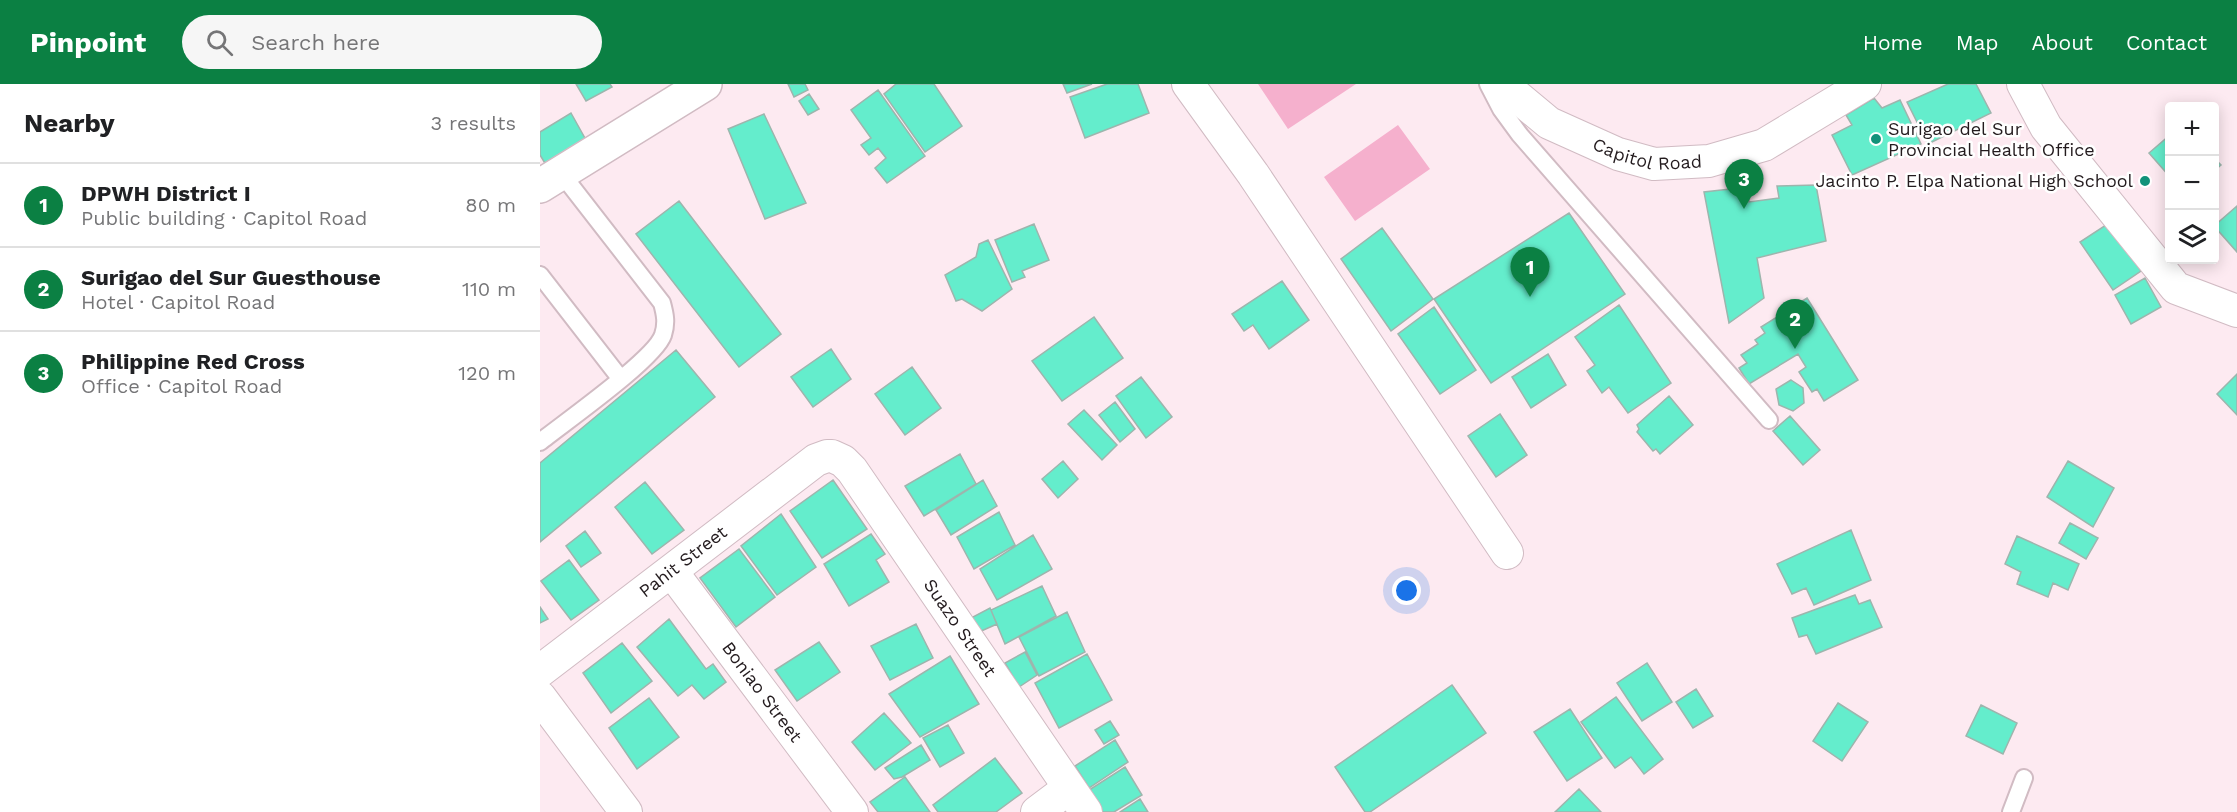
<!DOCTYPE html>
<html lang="en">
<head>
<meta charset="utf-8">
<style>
	:root { --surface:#fff; --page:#f6f6f6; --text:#202124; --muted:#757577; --line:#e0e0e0; --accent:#0b8043 }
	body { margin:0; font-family:"Work Sans",sans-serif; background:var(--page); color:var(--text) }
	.controls { position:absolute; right:18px; top:18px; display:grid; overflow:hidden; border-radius:6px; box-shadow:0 3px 15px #0003 }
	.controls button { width:54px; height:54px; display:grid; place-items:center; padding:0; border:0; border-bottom:2px solid var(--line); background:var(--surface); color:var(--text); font:30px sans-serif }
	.you { position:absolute; left:867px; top:507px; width:21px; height:21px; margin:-15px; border:4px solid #fff; border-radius:50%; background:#1a73e8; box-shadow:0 0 0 9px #1a73e833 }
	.badge { display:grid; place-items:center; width:39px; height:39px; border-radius:50%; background:var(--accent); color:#fff; font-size:20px; font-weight:700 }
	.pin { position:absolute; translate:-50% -50px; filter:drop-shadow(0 2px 3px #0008) }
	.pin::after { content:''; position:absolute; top:32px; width:21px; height:18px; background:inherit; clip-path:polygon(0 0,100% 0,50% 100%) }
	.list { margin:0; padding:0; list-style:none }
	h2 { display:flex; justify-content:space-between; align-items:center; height:78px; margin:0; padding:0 24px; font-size:26px }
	h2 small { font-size:20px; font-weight:400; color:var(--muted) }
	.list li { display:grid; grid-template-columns:39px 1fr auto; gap:18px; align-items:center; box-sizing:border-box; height:84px; padding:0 24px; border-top:2px solid var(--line) }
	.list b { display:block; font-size:22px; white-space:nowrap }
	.list p { margin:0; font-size:20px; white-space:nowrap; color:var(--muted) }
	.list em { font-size:20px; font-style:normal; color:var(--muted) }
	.icon { flex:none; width:33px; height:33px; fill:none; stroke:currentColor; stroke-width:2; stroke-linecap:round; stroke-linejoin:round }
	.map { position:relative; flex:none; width:1697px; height:728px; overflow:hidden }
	header { display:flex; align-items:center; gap:36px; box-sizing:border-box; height:84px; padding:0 30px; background:var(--accent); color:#fff }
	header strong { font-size:28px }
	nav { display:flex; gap:33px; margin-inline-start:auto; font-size:21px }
	.search { width:420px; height:54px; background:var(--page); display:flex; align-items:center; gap:15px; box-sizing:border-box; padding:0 21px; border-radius:33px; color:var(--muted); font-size:22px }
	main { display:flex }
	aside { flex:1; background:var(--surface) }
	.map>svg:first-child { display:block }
</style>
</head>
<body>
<header>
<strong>Pinpoint</strong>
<div class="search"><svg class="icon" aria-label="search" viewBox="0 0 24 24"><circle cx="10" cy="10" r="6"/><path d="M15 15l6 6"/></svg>Search here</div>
<nav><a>Home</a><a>Map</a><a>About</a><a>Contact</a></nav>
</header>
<main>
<aside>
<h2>Nearby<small>3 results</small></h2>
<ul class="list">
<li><span class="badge">1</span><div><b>DPWH District I</b><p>Public building · Capitol Road</p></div><em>80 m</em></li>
<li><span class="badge">2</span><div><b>Surigao del Sur Guesthouse</b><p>Hotel · Capitol Road</p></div><em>110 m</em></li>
<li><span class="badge">3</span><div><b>Philippine Red Cross</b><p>Office · Capitol Road</p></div><em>120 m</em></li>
</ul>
</aside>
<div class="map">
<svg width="1697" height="728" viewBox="0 0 1697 728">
	<rect width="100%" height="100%" fill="#fdeaf1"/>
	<path fill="#f5b0cd" d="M718,0h98l-68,45z
		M858,41l32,44 -75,52 -31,-44z"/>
	<path fill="#64edcc" stroke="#9db5ad" stroke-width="1.5" d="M36,0h34l2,3 -26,14z
		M248,0h17l3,6 -14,7z
		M356,0h38l28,42 -37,26 -41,-58z
		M523,0h29l-25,9z
		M567,0h31l11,29 -64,25 -15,-41z
		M1408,0h28l15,29 -63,31 -21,-42z
		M338,6l47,66 -38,27 -12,-15 11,-10 -8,-10 -9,7 -8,-10 10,-7 -20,-28z
		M269,10l10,15 -11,6 -9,-14z
		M1334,14l8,10 18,-8 21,44 -69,31 -20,-40 20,-10 -6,-10z
		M31,29l15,27 -40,25 -6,-10v-23z
		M224,30l42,89 -41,16 -37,-90z
		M1630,51v42l-21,-24z
		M1674,74l7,7 -7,6z
		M1276,101l10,56 -69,17 7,40 -35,25 -25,-131 44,-5 1,15 30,-4 -2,-12z
		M139,117l102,133 -42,33 -103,-133z
		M1697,122v46l-23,-26z
		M1029,129l56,81 -134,89 -57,-84z
		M1569,139l32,48 -28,19 -33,-48z
		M494,140l15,36 -27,11 3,6 -13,5 -17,-42z
		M842,144l51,71 -42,32 -50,-72z
		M448,156l24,49 -30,22 -20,-12 -6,2 -11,-26 31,-18 3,-13z
		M1605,194l16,29 -30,17 -16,-29z
		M742,197l27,39 -40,29 -16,-24 -9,6 -12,-17z
		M1267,214l51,82 -34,21 -7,-12 -5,3 -13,-20 7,-5 -8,-13 -49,30 -10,-16 8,-5 -6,-8 17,-11 -3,-4 10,-7 -4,-6z
		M1079,221l52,78 -43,30 -19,-26 -7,6 -15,-22 8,-6 -20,-28z
		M894,223l42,63 -36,24 -42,-60z
		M554,233l29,41 -61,43 -30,-40z
		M291,265l20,30 -38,28 -22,-30z
		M136,266l39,47 -175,145v-79z
		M1008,270l18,31 -35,23 -19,-31z
		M372,283l29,41 -36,27 -30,-41z
		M1697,290v41l-20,-21z
		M601,293l31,40 -26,21 -30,-42z
		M1251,296l12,8 1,15 -11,8 -14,-6 -3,-16z
		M1129,312l24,29 -33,29 -4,-5 -3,2 -16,-19 2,-3 -2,-4z
		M575,318l20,27 -15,13 -21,-27z
		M544,326l33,35 -15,15 -34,-36z
		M960,330l27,41 -31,22 -28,-41z
		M1250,332l30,34 -17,15 -30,-34z
		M420,370l16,30 -52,32 -19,-30z
		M523,377l15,18 -20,19 -16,-19z
		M1528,377l46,27 -21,39 -46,-30z
		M293,396l34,49 -45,29 -32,-47z
		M443,396l14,26 -46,29 -15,-25z
		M105,398l39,48 -32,24 -37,-47z
		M459,428l16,33 -41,24 -17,-32z
		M241,430l35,53 -39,28 -36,-49z
		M1530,439l28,15 -12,21 -27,-16z
		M1311,446l20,50 -57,25 -8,-17 -14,6 -15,-30z
		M45,447l16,22 -20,14 -15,-21z
		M331,450l14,20 -9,6 13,22 -40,24 -25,-42z
		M493,451l19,34 -55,31 -17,-31z
		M1477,452l62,28 -11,26 -15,-7 -5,14 -31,-13 4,-12 -16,-8z
		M199,465l36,48 -39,30 -36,-49z
		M29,476l30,40 -28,20 -30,-39z
		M502,502l14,30 -51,28 -14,-34z
		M1315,511l4,9 11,-4 12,27 -66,27 -9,-19 -8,2 -7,-19z
		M0,523l8,12 -8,4z
		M450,524l7,16 -18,8 -8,-14z
		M527,528l18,40 -46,24 -20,-39z
		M129,535l37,50 7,-5 13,18 -22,17 -12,-14 -14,11 -41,-49z
		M376,540l17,34 -43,22 -19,-34z
		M279,558l21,30 -43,29 -22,-31z
		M82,559l30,38 -41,32 -28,-40z
		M485,568l12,23 -18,12 -14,-24z
		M547,570l25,46 -53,28 -24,-45z
		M410,572l29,48 -59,33 -31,-43z
		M1107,579l25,39 -30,19 -25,-38z
		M912,601l34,48 -116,79h-5l-30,-45z
		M1156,605l17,27 -20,12 -17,-26z
		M1076,613l47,62 -19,15 -13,-17 -16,11 -34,-46z
		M109,614l30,39 -42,32 -28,-41z
		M1298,619l30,19 -26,39 -29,-20z
		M1441,621l36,18 -14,31 -37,-18z
		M1030,625l32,49 -35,23 -33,-49z
		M344,629l27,30 -36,27 -23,-28z
		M570,637l9,14 -15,9 -9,-14z
		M408,641l16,28 -24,14 -17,-29z
		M575,656l13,22 -39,26 -14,-22z
		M381,661l9,15 -28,17 -8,2 -9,-11z
		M455,674l27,35 -26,19h-58l-5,-7z
		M585,683l17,28 -28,17h-15l-13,-20z
		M365,693l25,35h-52l-8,-10z
		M1039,705l22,23h-46z
		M600,715l8,13h-28z"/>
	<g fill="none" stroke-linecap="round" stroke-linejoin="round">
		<defs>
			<path id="service" d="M948,0l13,25 19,26 249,285
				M0,191l80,103
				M0,358c25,-20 115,-83 123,-107 4,-12 2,-21 -1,-32l-101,-130
				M1471,728l13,-34"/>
			<g id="minor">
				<path d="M648,0l65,90 254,379"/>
				<path id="s1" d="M962,0l47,39 69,31 36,10 55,-3 55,-16 101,-61"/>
				<path d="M1483,0l23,43 130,161 61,23"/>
				<path id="s2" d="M132,488l180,240"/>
				<path id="s3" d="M0,587l276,-211 11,-4h5l11,5 9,9 234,342"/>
				<path d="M0,613l86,115"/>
				<path d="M497,728l32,-24"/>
			</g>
			<path id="secondary" d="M0,102l165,-102"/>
		</defs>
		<use href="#service" stroke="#d1bbc3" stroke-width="20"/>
		<use href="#minor" stroke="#d1bbc3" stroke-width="34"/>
		<use href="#secondary" stroke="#d1bbc3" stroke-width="36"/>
		<use href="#service" stroke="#fff" stroke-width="16"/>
		<use href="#minor" stroke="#fff" stroke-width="32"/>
		<use href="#secondary" stroke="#fff" stroke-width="33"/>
	</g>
	<g fill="#12927a" stroke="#fff" stroke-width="2">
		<circle cx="1336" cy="55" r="6"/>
		<circle cx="1605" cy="97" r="6"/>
	</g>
	<g text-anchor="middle" stroke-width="5" stroke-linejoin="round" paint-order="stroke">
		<g font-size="18" fill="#231b1e" stroke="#fff" text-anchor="start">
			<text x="1348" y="51">Surigao del Sur<tspan x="1348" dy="21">Provincial Health Office</tspan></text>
			<text x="1593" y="103" text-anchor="end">Jacinto P. Elpa National High School</text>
		</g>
		<g font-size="18" fill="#231b1e" stroke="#fff">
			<text dy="6" stroke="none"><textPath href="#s1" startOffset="166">Capitol Road</textPath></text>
			<text dy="6" stroke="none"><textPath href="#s3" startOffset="180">Pahit Street</textPath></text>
			<text dy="6" stroke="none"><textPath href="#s3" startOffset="580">Suazo Street</textPath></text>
			<text dy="6" stroke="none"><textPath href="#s2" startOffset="150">Boniao Street</textPath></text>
		</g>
	</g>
</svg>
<div class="controls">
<button>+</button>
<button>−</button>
<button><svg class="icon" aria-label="layers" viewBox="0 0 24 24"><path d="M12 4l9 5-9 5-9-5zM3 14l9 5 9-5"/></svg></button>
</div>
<div class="you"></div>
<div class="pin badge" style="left:990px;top:213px">1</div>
<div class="pin badge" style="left:1255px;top:265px">2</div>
<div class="pin badge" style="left:1204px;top:125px">3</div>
</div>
</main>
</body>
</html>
